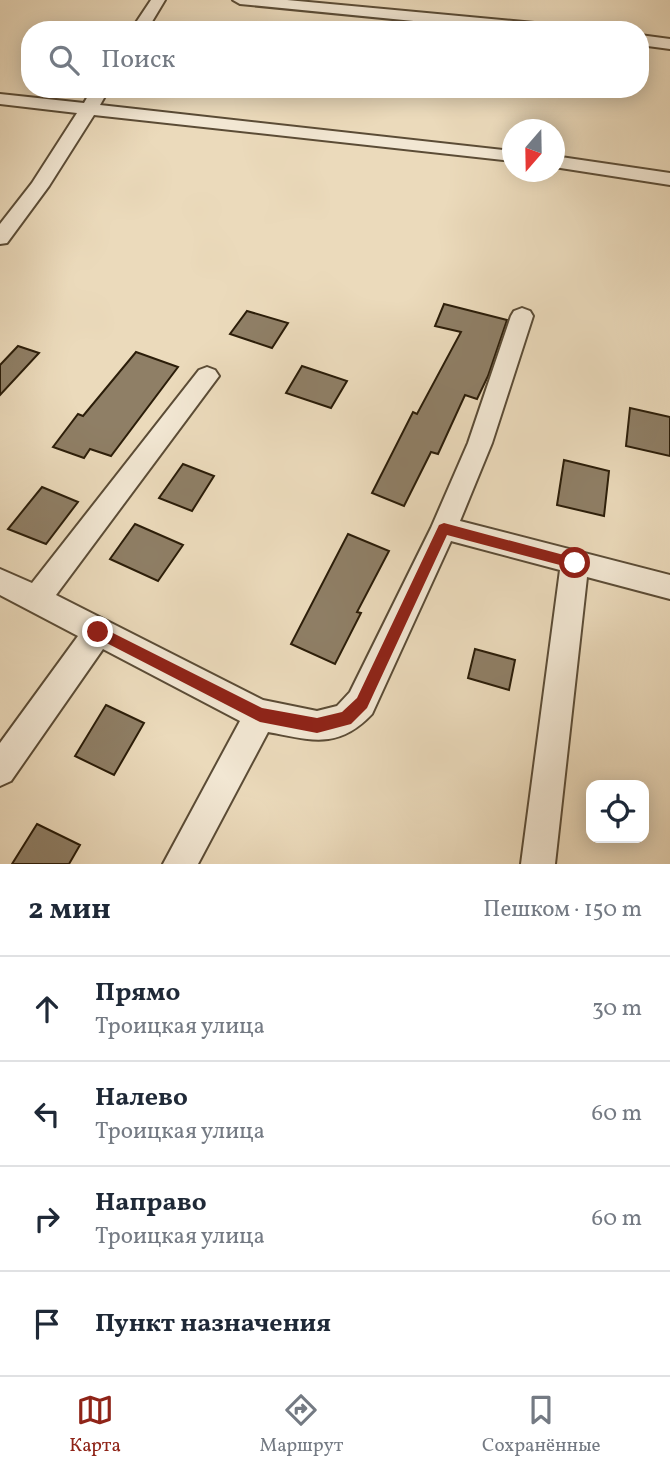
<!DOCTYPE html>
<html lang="ru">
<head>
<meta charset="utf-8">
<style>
	:root { --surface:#fff; --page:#f2f2f3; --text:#1f2937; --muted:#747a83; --line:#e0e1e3; --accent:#8f2418 }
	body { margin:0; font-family:Vollkorn,serif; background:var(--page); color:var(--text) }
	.controls { position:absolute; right:21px; bottom:21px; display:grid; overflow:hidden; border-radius:14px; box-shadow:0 4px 18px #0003 }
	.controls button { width:63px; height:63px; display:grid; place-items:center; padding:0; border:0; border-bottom:2px solid var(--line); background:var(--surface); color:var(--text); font:35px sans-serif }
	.compass { position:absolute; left:502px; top:119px; width:63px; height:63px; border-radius:50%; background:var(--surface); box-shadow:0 4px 18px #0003; rotate:200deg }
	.stop { position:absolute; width:21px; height:21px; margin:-16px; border:5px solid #8f2418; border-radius:50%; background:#fff }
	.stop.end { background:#8f2418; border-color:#fff; box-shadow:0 2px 7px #0008 }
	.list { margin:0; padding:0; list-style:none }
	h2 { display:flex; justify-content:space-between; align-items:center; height:91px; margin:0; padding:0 28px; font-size:30px }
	h2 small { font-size:23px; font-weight:400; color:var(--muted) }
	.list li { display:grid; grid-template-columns:46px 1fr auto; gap:21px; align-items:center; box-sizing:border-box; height:105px; padding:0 28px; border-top:2px solid var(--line) }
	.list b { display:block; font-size:26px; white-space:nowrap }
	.list p { margin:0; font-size:23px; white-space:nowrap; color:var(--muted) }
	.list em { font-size:23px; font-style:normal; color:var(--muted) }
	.icon { flex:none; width:38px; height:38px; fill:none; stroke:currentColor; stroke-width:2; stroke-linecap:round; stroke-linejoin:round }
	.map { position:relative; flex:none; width:670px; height:864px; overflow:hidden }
	.search { position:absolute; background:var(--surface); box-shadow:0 4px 18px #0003; left:21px; right:21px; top:21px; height:77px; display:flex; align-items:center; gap:18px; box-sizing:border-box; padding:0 24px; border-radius:28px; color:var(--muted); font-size:26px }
	.sheet { height:511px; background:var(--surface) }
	nav { display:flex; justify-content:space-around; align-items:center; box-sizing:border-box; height:98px; border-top:2px solid var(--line); background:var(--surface); font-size:19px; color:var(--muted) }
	nav a { display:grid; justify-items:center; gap:4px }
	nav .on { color:var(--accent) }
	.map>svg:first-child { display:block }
</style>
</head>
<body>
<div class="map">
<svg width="670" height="864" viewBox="0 0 670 864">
	<rect width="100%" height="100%" fill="#ebdabb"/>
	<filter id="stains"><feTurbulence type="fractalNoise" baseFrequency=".00286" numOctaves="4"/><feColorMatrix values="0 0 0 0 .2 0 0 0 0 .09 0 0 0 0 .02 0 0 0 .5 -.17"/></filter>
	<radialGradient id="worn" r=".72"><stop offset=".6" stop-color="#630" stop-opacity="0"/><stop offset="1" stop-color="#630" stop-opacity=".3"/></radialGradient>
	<path fill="#8f7f66" stroke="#2b1d09" stroke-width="2" d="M444,304l63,16 -19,56 -11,23 -12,-4 -27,59 -7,-2 -27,54 -32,-13 41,-81 4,2 44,-82 -26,-6z
		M247,311l41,12 -16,25 -42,-14z
		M18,346l21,7 -39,42v-30z
		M136,352l42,15 -67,89 -21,-7 -6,9 -31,-11 25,-33 5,2z
		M302,366l45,15 -16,27 -45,-15z
		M630,408l40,9v39l-44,-10z
		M564,460l45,11 -5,45 -47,-11z
		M183,464l31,12 -22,35 -33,-13z
		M42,487l36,15 -32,42 -38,-15z
		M135,524l48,21 -25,36 -48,-22z
		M348,534l41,17 -32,61 4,1 -26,51 -44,-20z
		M475,649l40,11 -6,30 -41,-12z
		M106,705l38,18 -30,52 -39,-19z
		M37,824l43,21 -11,19h-57z"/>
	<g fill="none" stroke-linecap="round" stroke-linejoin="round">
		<defs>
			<path id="street" d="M151,0h14l-18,30h-16z
				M233,0h54l269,25 8,5h-59l-265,-26z
				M640,35l30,4v10l-30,-4z
				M92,89h17l-9,16 412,46v10l-418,-46 -45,71 -42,57 -7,1v-20l32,-41 45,-70 -77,-9v-10l84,9z
				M554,156l116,17v12l-116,-18z
				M522,308l8,3 3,5 -41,127 -32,78 210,54v24l-83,-22 -32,287h-34l39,-294 -109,-29 -79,173c-34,36 -61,26 -104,18l-70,132h-35l77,-143 -137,-72 -92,132 -11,5v-43l78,-107 -78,-41v-26l32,14 167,-213 8,-3 8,3 4,6 -163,219 207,105 54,11 20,-5 13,-14 81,-164 37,-85 43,-127 3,-5z"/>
		</defs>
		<use href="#street" stroke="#5b4c36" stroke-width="4"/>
		<use href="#street" fill="#f2e7d3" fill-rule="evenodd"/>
	</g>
	<path fill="#8f2418" d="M444,523l131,35 7,5 -7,6 -128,-34 -80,173 -16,16 -34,9 -57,-11 -167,-86 -2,-4 7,-6 5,2 159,80 55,10 25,-6 15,-14 82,-173z"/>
	<rect width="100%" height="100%" filter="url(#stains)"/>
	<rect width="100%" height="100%" fill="url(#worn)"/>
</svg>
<div class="controls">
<button><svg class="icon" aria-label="locate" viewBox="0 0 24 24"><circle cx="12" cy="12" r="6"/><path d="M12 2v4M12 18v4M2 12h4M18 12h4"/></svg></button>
</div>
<svg class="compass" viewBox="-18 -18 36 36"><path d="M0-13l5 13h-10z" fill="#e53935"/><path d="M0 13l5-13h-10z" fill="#747a83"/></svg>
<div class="stop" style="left:575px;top:563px"></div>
<div class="stop end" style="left:98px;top:632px"></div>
<div class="search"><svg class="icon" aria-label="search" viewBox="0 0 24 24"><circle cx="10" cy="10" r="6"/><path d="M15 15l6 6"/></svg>Поиск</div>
</div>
<section class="sheet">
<h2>2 мин<small>Пешком · 150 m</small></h2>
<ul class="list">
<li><svg class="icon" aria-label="ahead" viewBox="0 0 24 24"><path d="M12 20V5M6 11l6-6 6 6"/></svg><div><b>Прямо</b><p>Троицкая улица</p></div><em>30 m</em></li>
<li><svg class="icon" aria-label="left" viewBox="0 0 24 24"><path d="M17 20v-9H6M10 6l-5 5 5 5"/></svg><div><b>Налево</b><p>Троицкая улица</p></div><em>60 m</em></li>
<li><svg class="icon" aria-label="right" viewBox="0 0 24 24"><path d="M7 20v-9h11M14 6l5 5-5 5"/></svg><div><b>Направо</b><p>Троицкая улица</p></div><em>60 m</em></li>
<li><svg class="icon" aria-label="arrive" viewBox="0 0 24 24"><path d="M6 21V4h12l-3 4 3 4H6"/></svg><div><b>Пункт назначения</b></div></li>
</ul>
</section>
<nav>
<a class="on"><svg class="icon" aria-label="map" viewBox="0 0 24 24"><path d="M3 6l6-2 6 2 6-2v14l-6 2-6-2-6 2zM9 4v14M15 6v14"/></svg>Карта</a>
<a><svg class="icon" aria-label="directions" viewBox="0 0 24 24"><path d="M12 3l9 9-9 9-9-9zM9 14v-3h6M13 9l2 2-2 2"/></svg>Маршрут</a>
<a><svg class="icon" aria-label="saved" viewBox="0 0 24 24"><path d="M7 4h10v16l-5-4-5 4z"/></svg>Сохранённые</a>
</nav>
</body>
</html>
